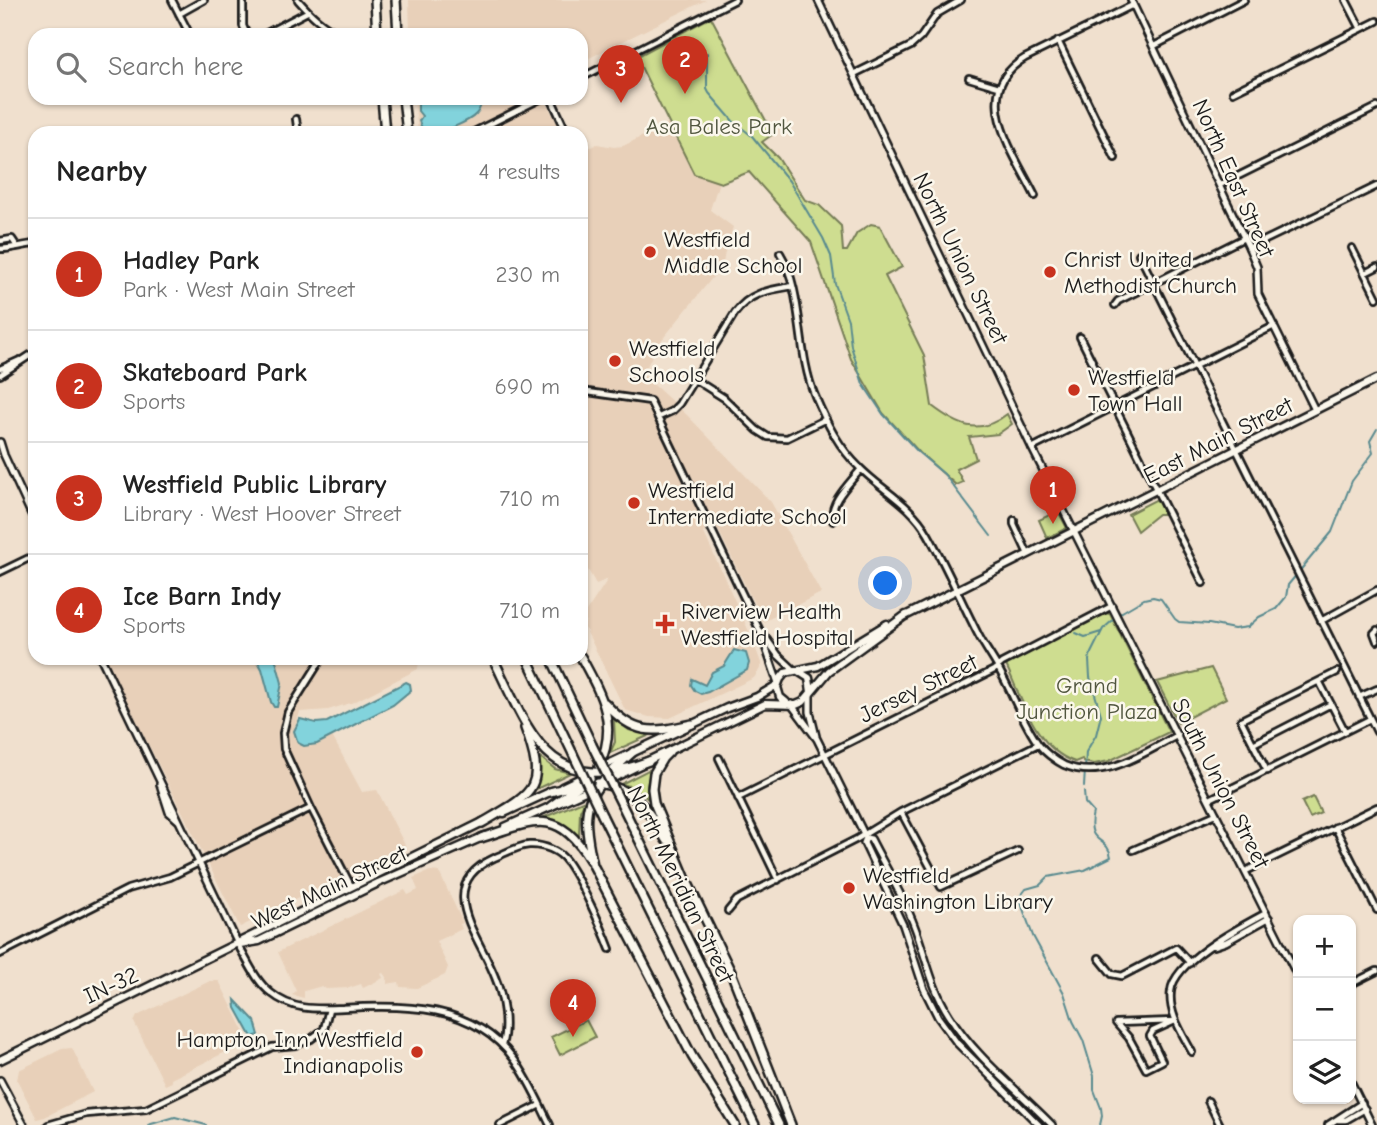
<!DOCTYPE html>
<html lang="en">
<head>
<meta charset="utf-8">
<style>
	:root { --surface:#fff; --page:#f6f6f6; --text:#222; --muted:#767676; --line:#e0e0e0; --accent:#c8321e }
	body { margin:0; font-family:"Comic Neue",sans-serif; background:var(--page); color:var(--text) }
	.controls { position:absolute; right:21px; bottom:21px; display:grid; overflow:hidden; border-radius:14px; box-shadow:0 2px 5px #0004 }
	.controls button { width:63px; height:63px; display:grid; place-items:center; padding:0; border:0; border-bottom:2px solid var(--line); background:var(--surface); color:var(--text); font:35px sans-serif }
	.you { position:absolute; left:886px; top:584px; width:24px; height:24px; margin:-18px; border:5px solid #fff; border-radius:50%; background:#1a73e8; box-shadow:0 0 0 10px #1a73e833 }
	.badge { display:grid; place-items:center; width:46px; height:46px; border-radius:50%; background:var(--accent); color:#fff; font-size:23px; font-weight:700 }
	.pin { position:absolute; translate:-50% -58px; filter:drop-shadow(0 2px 4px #0008) }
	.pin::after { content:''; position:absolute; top:37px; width:24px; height:21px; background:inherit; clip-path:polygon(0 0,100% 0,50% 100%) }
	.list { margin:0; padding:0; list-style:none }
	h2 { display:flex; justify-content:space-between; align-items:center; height:91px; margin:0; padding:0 28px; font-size:30px }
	h2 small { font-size:23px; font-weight:400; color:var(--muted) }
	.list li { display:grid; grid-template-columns:46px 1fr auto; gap:21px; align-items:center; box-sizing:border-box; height:112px; padding:0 28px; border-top:2px solid var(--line) }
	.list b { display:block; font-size:26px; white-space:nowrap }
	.list p { margin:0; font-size:23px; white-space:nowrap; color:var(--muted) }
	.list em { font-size:23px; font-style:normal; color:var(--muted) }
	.icon { flex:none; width:38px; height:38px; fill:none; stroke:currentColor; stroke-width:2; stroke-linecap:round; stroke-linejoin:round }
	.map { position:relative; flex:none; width:1377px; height:1125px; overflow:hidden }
	.search { position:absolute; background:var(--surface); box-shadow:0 2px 5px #0004; left:28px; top:28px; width:560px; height:77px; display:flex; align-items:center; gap:18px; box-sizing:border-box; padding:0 24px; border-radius:21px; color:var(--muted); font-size:26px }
	.panel { position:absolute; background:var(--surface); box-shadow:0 2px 5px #0004; left:28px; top:126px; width:560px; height:539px; border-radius:21px }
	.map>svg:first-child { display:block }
</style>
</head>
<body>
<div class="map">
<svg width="1377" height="1125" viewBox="0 0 1377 1125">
	<rect width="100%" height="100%" fill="#f0e0ce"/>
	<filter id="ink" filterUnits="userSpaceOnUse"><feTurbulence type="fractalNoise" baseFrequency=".0143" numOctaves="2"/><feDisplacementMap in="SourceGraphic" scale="14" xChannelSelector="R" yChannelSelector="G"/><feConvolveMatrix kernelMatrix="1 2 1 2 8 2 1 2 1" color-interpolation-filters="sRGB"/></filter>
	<g filter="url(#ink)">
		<path fill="#e8d0b9" d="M409,0h297l-125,62v-27h-171z
			M414,98h130l18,35h-144z
			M669,123l25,51 25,8 -9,28 23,17 -8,25 -3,17 -5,3 -61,75 -13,28 44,40 84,87 50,91 -58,29 -47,-97 -13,6 49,107 9,25v4l-7,11 -84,40 -21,-1 -24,-7 -40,-82 1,-16 22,-33 -12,5 -8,-14 -7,3v-421l16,-8 17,3 9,-1z
			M105,658h314l-1,11 -64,33 -26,8 -28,2 -6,19 15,16 23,-11 30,56 15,-2 28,55 -165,82z
			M430,871l9,1 24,51 -3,1 2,5 -26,12 12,26 -3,8 -28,13 -17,-1 -1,-5 -12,2v-7l-4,-4 -2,1 2,4 -20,10 -2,-4 -12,4 -23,1 -4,-3 -18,5v7l-12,-3 4,-4 -18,-39 127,-62 3,5 10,-5 -5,-12z
			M210,981h9l26,52 -3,11 -71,35 1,3 -7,3 -31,-63 3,-6z
			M72,1048l21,44 -48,25 -8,2 -20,-39 2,-10 43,-21z"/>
		<path fill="#cedd90" stroke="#757c56" stroke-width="2" d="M711,17l62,117 -11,8 16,16 27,42 14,5 22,21 2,25h4l10,-18 14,-9 9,2 22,41 -17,9 39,79 8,51c25,19 46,31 75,8l5,10 -14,10 -29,3 7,22 -20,10 7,13 -7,3 -36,-32 -37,-40 -32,-54 -40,-117 -62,-70 -28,11 -27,-9 -58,-117z
			M1157,499l7,15h-6l-21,17 -9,-17z
			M1058,511l9,17 -20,10 -8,-18z
			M1105,613l5,1 59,118 -60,29 -15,3 -11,-2 -1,-3 -7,3c-39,-13 -53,-63 -69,-97z
			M1211,668l15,30 -48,25 -21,-41z
			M614,719l15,11 21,5 -40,18 5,-11z
			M540,757l15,12 15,4 -38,18 7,-14z
			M648,770l2,1 -3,15 1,13 -15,-12 -12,-3z
			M1313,797l8,16 -11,5 -8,-16z
			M585,800l-5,11 -1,26 -18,-13 -21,-5z
			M586,1020l9,17 -35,18 -9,-18z"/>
		<path fill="#82d3dc" stroke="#598a8f" stroke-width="2" d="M418,98h63c0,6 0,11 -5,16 -6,7 -37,21 -46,19 -7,-1 -9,-6 -11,-12l3,-5 -4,-5z
			M734,650l12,3 3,10 -2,7 -39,22 -7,2 -6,-3 -4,-6 1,-6 13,6 7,-13 12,-6z
			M256,658h18l2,3 6,22 -5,24h-3l-3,-5 -9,-33z
			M406,682l4,2 1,6 -18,15 -76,39 -13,2 -6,-3 -4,-12 6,-12 16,4 11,-1z
			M235,1000l20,21 4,14 -7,2 -16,-29z"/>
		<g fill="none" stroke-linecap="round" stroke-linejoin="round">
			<path stroke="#598a8f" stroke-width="2" d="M707,53v36l2,4 24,28 19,15 37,45 34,57 8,18 4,28 13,36 3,26 12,38 20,30 36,39 25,21 47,62
				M1076,633l9,4 16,-5
				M1084,787l2,-35 10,-17 5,-20 -11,-38 -1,-17 2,-7 12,-24 19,-17 22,-13 9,-2 8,2 14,20 4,3 30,2 25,5 14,-2 11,-10 17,-8 10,-12 2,-12 44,-53 20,-51 21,-28 -3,-12 7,-12
				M1084,792l1,11 8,9c-8,34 15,23 18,45l-26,13 -37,7 -8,8 -14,4 -7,9 14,38 31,57 9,28 10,19 11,36v14l7,18 1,8 -2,9
				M148,1125l27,-8 31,8"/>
			<defs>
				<path id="minor" d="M172,0l18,35
					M243,0v26l4,9
					M298,0c14,16 24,25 43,35
					M1346,0l15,29
					M179,14l25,-14
					M263,35l44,-23
					M1058,41l57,117
					M1154,46l90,-46
					M854,74l57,-28 10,-9 16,-23 24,-14
					M581,78l154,-78
					M969,78l30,9
					M1233,92l144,-71
					M551,98l16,35
					M296,119l2,14
					M472,133l70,-35
					M1220,185l157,-78
					M1035,196c-21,-43 -67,-104 -10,-138l108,-53
					M0,241l12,-2 4,6
					M1249,248l128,-62
					M1352,248l25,50
					M0,249c12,0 22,-4 35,-5
					M780,253c24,39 16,99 35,143 11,26 24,52 45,72 23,23 51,36 68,66 18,32 33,67 50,100 7,14 17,27 24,41 12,22 22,50 37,70 7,9 16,15 25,20 39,17 80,-12 114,-30
					M1139,254l238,478
					M1365,273l12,-6
					M1115,305l3,-4 126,-63
					M1080,337l123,246
					M0,369l20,-9
					M0,375l35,-23
					M694,379l30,19 33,32 11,7 19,1 39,-19
					M581,391l69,10 110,230
					M659,417l13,-6 7,-7 56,-91c15,-21 34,-23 58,-27
					M1032,448l242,-122
					M1014,520v4l14,30
					M833,521c-5,-18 17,-38 28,-52
					M0,572l35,-17
					M1321,621l56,-31
					M1377,630l-3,3 3,8
					M322,658l-34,54 -5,21 1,16 27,59 40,78
					M1319,681l12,23
					M1359,697l18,-8
					M1253,744l78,-40 14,27
					M719,758l59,122
					M1267,771l-26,-51 96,-48
					M738,798l256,-128 8,-7 110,-57
					M1210,799l160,-80
					M901,812l40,75 77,-36
					M1335,827l42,83
					M1133,850l83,-36
					M1246,871l131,-64
					M728,911l9,-11 120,-61 44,-27 137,-68
					M238,945c10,16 18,37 33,48 22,18 45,16 72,15 62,-4 130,-4 171,51 15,20 25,44 36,66
					M1214,946l12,-4 43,-24
					M0,954l128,-65 42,-12 141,-69
					M1099,958l13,16 10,2 54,-28 14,15
					M1351,984l26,-13
					M1175,1021l-22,10 -3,5 12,25 -16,8 -17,-31 -13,-15z
					M502,1045c6,-20 1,-49 -7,-68 -16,-42 -62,-91 -1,-119 12,-5 23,-12 35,-13 14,-1 31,6 38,17 14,20 34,63 43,87
					M1192,1052c-10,-19 -24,-39 -21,-61 3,-30 71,-65 95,-78
					M1208,1101l12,24
					M1338,1120h8l19,-11
					M48,1125l38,-11 60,-5 126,-62 24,-2 15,-6 13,-10 5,-20
					M500,1125l40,-20
					M1328,1125l34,-22"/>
				<path id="tertiary" d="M818,0l214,448 266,529
					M1131,0l118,248 8,19 1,27 57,116
					M0,442l4,13 31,67
					M760,631l18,52
					M762,633l16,22 16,15
					M101,658l137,286
					M810,695v17l6,24
					M791,704l26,35 49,99 5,1c14,28 32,56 43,86 12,31 17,62 35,90 26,42 69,75 103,110
					M160,784l9,28 10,9
					M866,838l-2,5 39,82 21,64 14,28 19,26 82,82
					M0,1080l24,45
					M1351,1082l21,43"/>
				<path id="primary" d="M903,617l474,-238
					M798,671l11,7 2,14
					M786,702l-6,-5 -3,-10 3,-8 5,-6 33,-7 69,-42
					M600,768l127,-60 30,-11 20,-12
					M607,781l158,-77 31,1 7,-3 26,-31 77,-56
					M562,787l25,-12
					M504,813l48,-22
					M505,827l89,-40
					M240,944l19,-3 119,-58 107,-47
					M0,1060l485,-239"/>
				<path id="motorway" d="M375,0l2,35
					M396,0l2,35
					M382,98l3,35
					M403,98l4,35
					M581,657c20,37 38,67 18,109
					M493,658c37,76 56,141 156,103
					M527,658l46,96
					M551,658l41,87
					M605,703c29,33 47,30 87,21
					M633,752c-47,42 -54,49 -40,113l99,191 43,69
					M669,752l-6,6 -9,15 -2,16 2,14 31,74 46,95 60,153
					M598,783c36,5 51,27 68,57
					M550,792l33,-9
					M622,805l157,320
					M551,806l39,-28
					M602,815l153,310
					M482,823c51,-30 66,-34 43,-95
					M481,838c52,-17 76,-32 109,22"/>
			</defs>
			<use href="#minor" stroke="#1c1c1c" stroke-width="10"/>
			<use href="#tertiary" stroke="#1c1c1c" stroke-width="10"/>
			<use href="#primary" stroke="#1c1c1c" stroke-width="11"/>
			<use href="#motorway" stroke="#1c1c1c" stroke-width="12"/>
			<use href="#minor" stroke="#fbf7ec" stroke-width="4.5"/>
			<use href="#tertiary" stroke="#fbf7ec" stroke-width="5"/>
			<use href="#primary" stroke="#fbf7ec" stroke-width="6"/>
			<use href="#motorway" stroke="#fbf7ec" stroke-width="7"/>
			<defs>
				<path id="motorway-bridge" d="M592,745l30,60
					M573,754l29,61"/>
			</defs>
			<use href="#motorway-bridge" stroke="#1c1c1c" stroke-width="12" stroke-linecap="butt"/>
			<use href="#motorway-bridge" stroke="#fbf7ec" stroke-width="7"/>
		</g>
	</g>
	<g fill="#c8321e" stroke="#fbf7ec" stroke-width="2.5">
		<circle cx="650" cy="252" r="7"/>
		<circle cx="1050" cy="272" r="7"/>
		<circle cx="615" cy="361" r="7"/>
		<circle cx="1074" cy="390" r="7"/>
		<circle cx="634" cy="503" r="7"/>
		<path d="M661.5 613.5h7v7h7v7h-7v7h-7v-7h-7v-7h7z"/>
		<circle cx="849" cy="888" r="7"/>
		<circle cx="417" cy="1052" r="7"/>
	</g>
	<g text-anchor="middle" stroke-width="5" stroke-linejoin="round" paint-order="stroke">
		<g font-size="23" fill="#51563f" stroke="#fbf7ec">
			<text x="719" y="134">Asa Bales Park</text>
			<text x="1087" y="693">Grand<tspan x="1087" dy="26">Junction Plaza</tspan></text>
		</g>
		<g font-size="23" fill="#1c1c1c" stroke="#fbf7ec">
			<text transform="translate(1234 178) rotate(66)" y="8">North East Street</text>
			<text transform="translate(961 258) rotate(64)" y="8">North Union Street</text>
			<text transform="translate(1218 440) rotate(-27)" y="8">East Main Street</text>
			<text transform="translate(918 688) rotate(-26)" y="8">Jersey Street</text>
			<text transform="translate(1221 783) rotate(63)" y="8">South Union Street</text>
			<text transform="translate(681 884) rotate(64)" y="8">North Meridian Street</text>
			<text transform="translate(329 887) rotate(-25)" y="8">West Main Street</text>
			<text transform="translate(111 985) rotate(-25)" y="8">IN-32</text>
		</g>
		<g font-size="23" fill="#1c1c1c" stroke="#fbf7ec" text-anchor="start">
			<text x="664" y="247">Westfield<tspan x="664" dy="26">Middle School</tspan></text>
			<text x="1064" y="267">Christ United<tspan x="1064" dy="26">Methodist Church</tspan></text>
			<text x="629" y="356">Westfield<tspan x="629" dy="26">Schools</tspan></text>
			<text x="1088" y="385">Westfield<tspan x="1088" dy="26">Town Hall</tspan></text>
			<text x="648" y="498">Westfield<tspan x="648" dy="26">Intermediate School</tspan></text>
			<text x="681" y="619">Riverview Health<tspan x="681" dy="26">Westfield Hospital</tspan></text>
			<text x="863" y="883">Westfield<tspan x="863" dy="26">Washington Library</tspan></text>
			<text x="403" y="1047" text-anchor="end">Hampton Inn Westfield<tspan x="403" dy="26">Indianapolis</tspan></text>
		</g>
	</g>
</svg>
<div class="controls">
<button>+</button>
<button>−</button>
<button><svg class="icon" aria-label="layers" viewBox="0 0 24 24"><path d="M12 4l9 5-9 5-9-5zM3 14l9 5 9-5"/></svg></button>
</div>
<div class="you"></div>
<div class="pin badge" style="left:1053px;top:524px">1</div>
<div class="pin badge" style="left:685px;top:94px">2</div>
<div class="pin badge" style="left:621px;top:103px">3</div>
<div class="pin badge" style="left:573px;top:1037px">4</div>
<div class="search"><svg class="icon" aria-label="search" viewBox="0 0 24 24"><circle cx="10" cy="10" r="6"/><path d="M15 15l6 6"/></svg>Search here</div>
<section class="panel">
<h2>Nearby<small>4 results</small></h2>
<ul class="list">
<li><span class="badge">1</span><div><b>Hadley Park</b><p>Park · West Main Street</p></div><em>230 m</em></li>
<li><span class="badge">2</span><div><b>Skateboard Park</b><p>Sports</p></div><em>690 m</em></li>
<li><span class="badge">3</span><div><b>Westfield Public Library</b><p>Library · West Hoover Street</p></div><em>710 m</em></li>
<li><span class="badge">4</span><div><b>Ice Barn Indy</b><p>Sports</p></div><em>710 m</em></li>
</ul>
</section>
</div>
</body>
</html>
